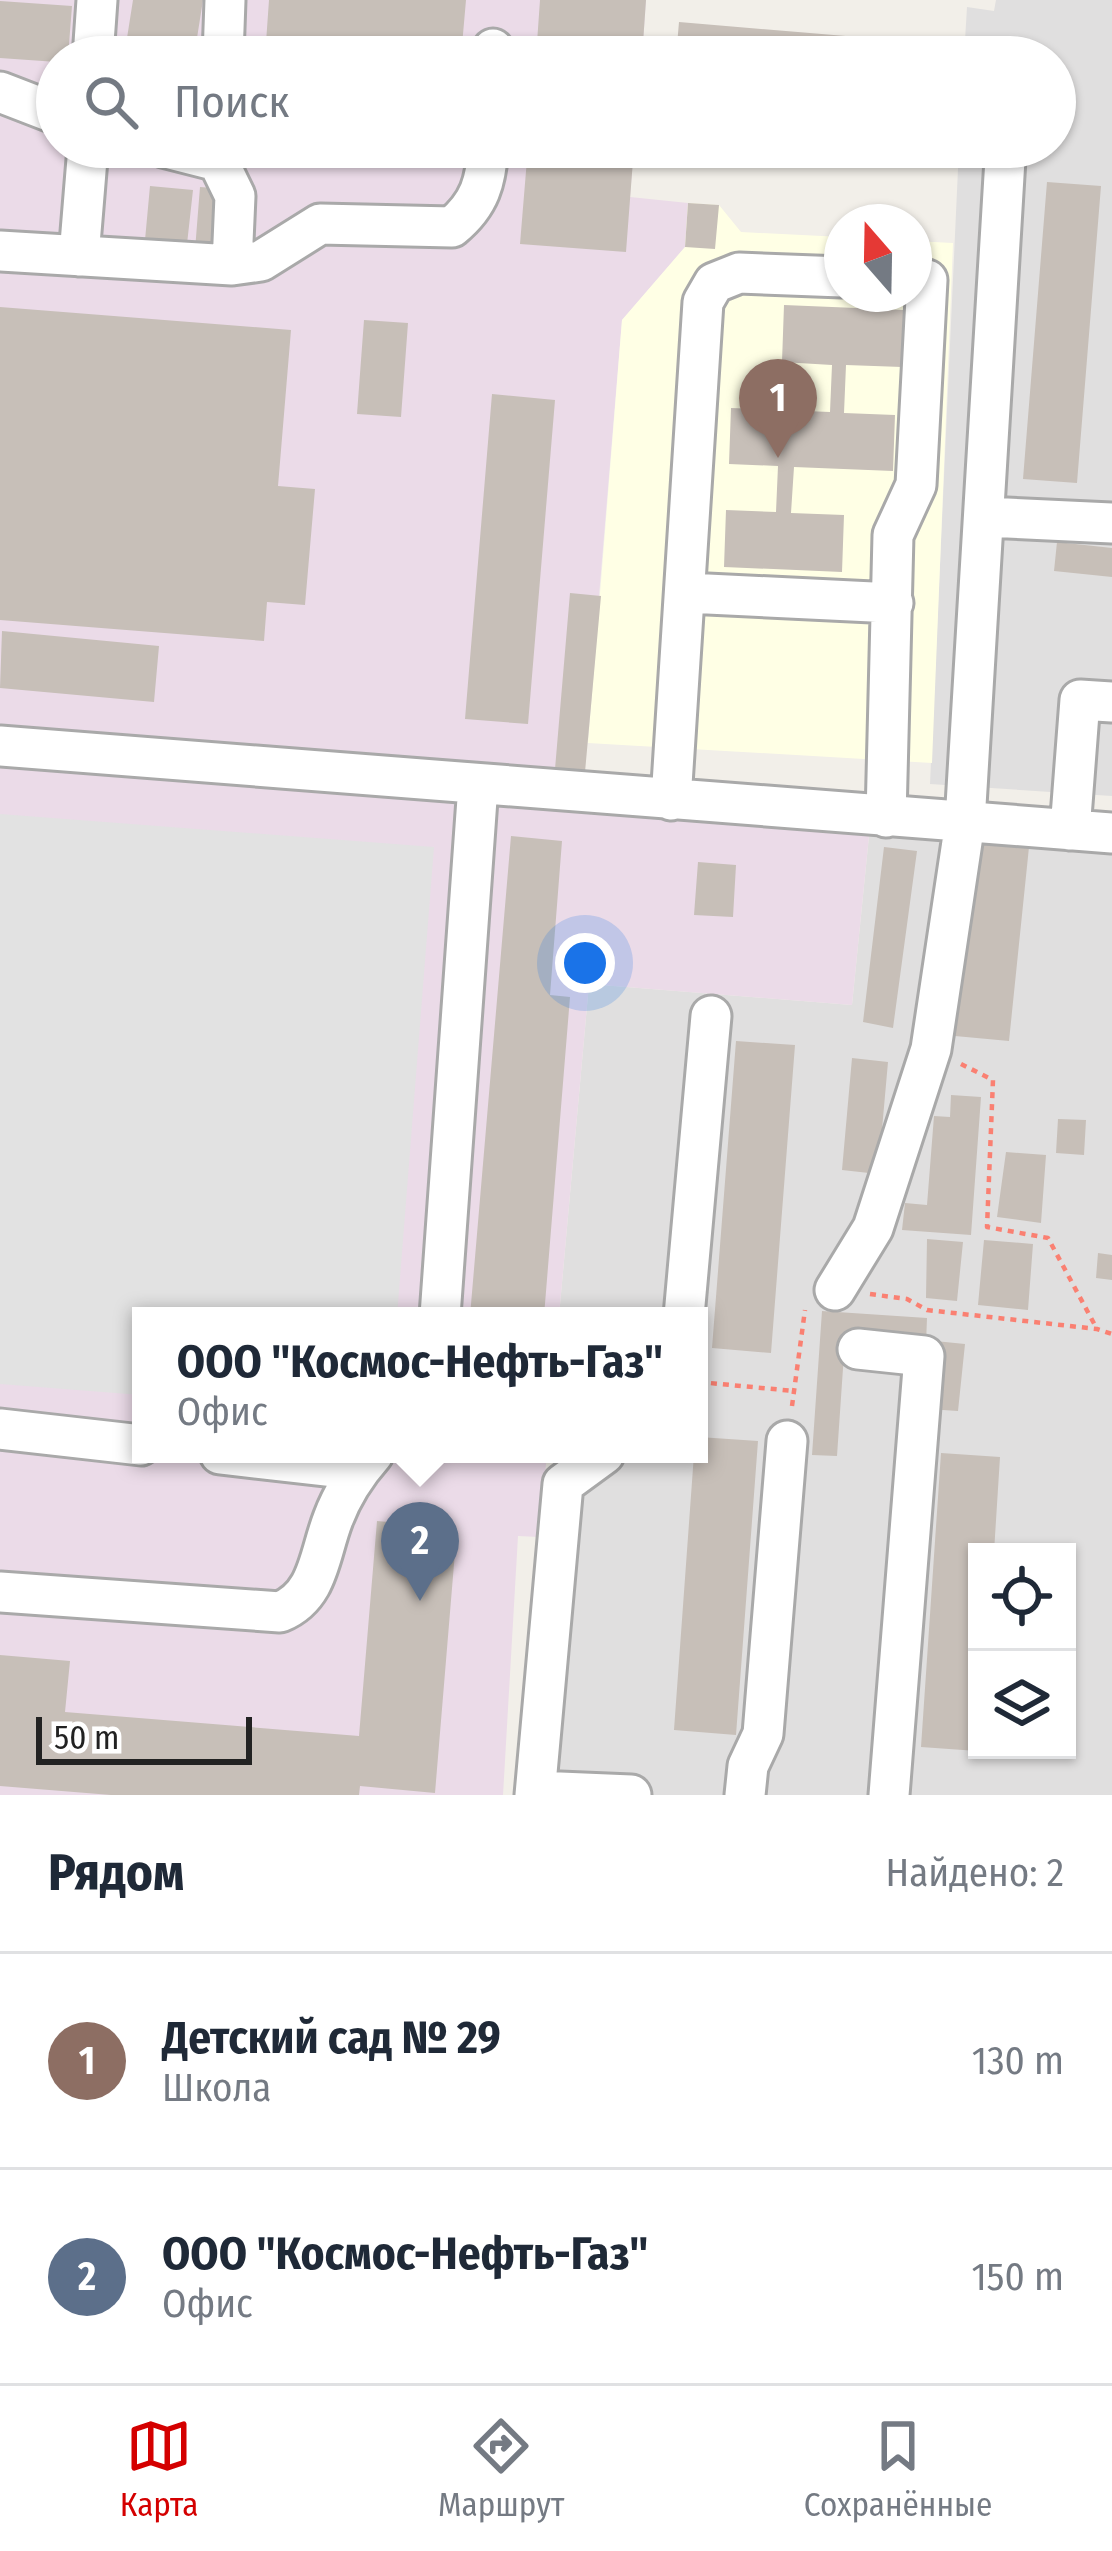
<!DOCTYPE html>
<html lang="ru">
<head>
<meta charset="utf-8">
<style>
	:root { --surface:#fff; --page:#f6f6f7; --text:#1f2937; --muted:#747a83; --line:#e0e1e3; --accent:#d40000 }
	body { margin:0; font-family:"Fira Sans Condensed",sans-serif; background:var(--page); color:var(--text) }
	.controls { position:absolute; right:36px; bottom:36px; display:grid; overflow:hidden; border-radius:0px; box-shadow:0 3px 9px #0004 }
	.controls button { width:108px; height:108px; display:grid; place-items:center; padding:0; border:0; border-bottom:3px solid var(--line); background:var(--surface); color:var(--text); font:60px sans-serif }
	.compass { position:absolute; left:824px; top:204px; width:108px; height:108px; border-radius:50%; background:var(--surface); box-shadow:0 3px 9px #0004; rotate:340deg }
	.scale { position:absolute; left:36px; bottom:30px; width:216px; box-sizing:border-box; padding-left:12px; border:6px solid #222; border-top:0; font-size:33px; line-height:42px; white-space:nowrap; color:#222; -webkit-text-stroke:9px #fff; paint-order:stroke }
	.you { position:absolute; left:585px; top:963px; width:42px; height:42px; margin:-30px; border:9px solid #fff; border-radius:50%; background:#1a73e8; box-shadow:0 0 0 18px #1a73e833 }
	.badge { display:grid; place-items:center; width:78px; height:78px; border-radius:50%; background:var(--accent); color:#fff; font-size:39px; font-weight:700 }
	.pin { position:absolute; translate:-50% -99px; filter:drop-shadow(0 3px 6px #0008) }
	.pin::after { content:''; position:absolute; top:63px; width:42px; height:36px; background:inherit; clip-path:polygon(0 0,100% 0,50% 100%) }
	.popup { position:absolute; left:132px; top:1307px; width:576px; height:156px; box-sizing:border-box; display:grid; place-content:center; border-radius:0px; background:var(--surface); filter:drop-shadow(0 3px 9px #0005); font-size:39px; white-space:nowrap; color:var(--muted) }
	.popup b { font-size:45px; color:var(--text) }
	.popup::after { content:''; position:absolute; left:50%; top:100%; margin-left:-24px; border:24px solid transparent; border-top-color:var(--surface) }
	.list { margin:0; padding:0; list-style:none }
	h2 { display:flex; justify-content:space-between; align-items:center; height:156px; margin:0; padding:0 48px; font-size:51px }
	h2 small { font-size:39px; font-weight:400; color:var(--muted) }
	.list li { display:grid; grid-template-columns:78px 1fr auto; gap:36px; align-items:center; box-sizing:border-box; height:216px; padding:0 48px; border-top:3px solid var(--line) }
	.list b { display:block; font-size:45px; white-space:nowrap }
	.list p { margin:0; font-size:39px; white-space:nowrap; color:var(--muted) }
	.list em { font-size:39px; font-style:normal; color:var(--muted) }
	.icon { flex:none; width:66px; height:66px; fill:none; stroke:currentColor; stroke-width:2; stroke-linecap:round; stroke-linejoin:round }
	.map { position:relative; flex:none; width:1112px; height:1795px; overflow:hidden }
	.search { position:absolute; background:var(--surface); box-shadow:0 3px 9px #0004; left:36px; right:36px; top:36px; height:132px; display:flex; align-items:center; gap:30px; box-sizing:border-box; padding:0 42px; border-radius:66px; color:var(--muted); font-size:45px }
	.sheet { height:588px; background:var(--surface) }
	nav { display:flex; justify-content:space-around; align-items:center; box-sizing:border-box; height:168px; border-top:3px solid var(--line); background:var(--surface); font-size:33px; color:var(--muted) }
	nav a { display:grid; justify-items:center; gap:6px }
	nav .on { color:var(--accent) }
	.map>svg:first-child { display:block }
</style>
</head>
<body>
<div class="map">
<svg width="1112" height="1795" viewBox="0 0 1112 1795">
	<rect width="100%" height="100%" fill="#f2efe9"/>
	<path fill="#e0dfdf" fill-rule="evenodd" d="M996,0h116v796l-182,-12 29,-637h96v-90h-91l3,-50 27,4z
		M869,836l243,17v942h-558l33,-341h112v-138h-140l30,-332 263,21zM977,1552h90v198h-90z"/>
	<path fill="#ebdbe8" d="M0,0h646l-4,57h-585v90h577l-4,50 58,6 -3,44 -63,73 -41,492 288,24 -17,169 -263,-21 -30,332h-418v138h406l-8,83 -21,-1 -15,259h-503z"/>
	<path fill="#ffffe5" d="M688,203l31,2 22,27 101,5v57h72v-53l39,2 -21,520 -344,-20 34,-423 63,-73z"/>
	<path fill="#e2e2e2" d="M0,814l434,33 -37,469h-256v79l-141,-11z"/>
	<path fill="#c7bfb8" d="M133,0h70l-9,57h-70z
		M269,0h197l-5,57h-196z
		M540,0h106l-4,57h-106z
		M0,1l72,5 -4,51h-11v5l-57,-4z
		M679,22l262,22 -1,13h-264z
		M528,147h106l-8,105 -106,-8z
		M1047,182l54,4 -24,297 -54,-4z
		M150,186l43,4 -6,54 -42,-4z
		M200,187l26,2 -5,63 -26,-2z
		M688,203l31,2 -4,44 -30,-2z
		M784,305l120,5 -2,57 -56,-2 -2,48 51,2 -2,56 -99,-4 -3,46 53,2 -2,57 -118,-5 2,-57 50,2 2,-46 -49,-2 2,-56 99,4 2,-47 -50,-3z
		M0,307l291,23 -13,156 37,3 -10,116 -38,-3 -3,39 -264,-21z
		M364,320l44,3 -7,94 -44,-3z
		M492,394l63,6 -27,324 -63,-5z
		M1057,542l55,6v29l-58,-6z
		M570,593l31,3 -16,176 -30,-3z
		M2,631l157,15 -5,56 -154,-14z
		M511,836l51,5 -12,154 20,2 -26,319h-74z
		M975,842l54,5 -20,194 -54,-5z
		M884,847l33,4 -24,177 -30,-6z
		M698,862l38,3 -3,52 -39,-2z
		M736,1041l59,4 -24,308 -59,-5z
		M852,1058l36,4 -10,112 -36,-4z
		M951,1095l30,2 -10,138 -69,-5 3,-27 22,2 7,-89 16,1z
		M1058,1119l28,1 -2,35 -28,-2z
		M1006,1152l40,3 -5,68 -44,-6z
		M927,1239l36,3 -6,59 -31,-3z
		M984,1240l49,4 -5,66 -50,-5z
		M1098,1253l14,2v25l-16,-2z
		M822,1311l105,7 -1,26 -81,-5 -8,117 -25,-1z
		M935,1341l30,3 -7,67 -30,-2z
		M699,1437l59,4 -22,294 -62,-5 20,-276h5z
		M941,1453l59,4 -6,95h-17v199l-56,-4z
		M377,1521l80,7 -22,265 -75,-7 -1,9h-248l-111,-9v-131l70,6 -5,51 294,24z"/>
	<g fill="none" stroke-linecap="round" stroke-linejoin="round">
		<defs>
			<path id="minor" d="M93,57l4,-57
				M223,57l2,-57
				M493,57v-8
				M0,92l57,22
				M163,147l55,14
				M218,147v14l17,35 -3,69
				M0,251l232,14 29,-4 59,-37 132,3c28,-23 34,-46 36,-80
				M79,256l9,-109
				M986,517l126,6
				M687,593l206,10
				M0,746l1112,87
				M671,800l32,-498 11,-19 25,-10 103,4
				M886,817l7,-282 23,-50 11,-205 -13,-1
				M1070,830l10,-130 32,2
				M835,1290l38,-62 58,-179 34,-227 40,-663
				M440,1316l38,-531
				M684,1316l27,-300
				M858,1349l66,7 -35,439
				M0,1429l141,16
				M220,1454l140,16
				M0,1592l280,20c39,-16 39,-57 53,-93 9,-24 24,-47 40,-65
				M536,1791l95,4
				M535,1795l28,-311 41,-30
				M745,1795l3,-29 15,-32 24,-293"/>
		</defs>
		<use href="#minor" stroke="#a9a9a9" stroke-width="45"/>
		<path stroke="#fa8072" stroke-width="4.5" stroke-dasharray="6 6" stroke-linecap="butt" d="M961,1064l32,16 -6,147 61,11 49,91
			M870,1294l37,5 20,11 170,19 15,5
			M699,1382l95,9
			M792,1406l13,-96"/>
		<use href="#minor" stroke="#fff" stroke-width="39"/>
	</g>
</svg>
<div class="controls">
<button><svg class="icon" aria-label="locate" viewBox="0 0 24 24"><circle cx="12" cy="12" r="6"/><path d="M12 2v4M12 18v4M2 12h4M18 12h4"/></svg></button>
<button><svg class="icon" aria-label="layers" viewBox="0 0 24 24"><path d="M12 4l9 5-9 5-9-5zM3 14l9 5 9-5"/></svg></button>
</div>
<svg class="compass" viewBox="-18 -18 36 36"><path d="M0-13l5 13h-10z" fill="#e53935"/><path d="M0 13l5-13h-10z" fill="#747a83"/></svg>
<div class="scale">50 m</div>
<div class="you"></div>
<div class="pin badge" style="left:778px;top:458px;background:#8d6e63">1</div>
<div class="pin badge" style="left:420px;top:1601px;background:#5c6f8a">2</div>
<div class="popup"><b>ООО &quot;Космос-Нефть-Газ&quot;</b>Офис</div>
<div class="search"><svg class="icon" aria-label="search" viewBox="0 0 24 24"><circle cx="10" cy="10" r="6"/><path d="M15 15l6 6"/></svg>Поиск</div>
</div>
<section class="sheet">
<h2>Рядом<small>Найдено: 2</small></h2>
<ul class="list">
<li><span class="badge" style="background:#8d6e63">1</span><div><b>Детский сад № 29</b><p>Школа</p></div><em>130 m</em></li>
<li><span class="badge" style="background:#5c6f8a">2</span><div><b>ООО &quot;Космос-Нефть-Газ&quot;</b><p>Офис</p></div><em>150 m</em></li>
</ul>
</section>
<nav>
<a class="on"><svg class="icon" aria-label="map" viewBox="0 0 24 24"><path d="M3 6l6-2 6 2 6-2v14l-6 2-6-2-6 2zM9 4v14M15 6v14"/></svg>Карта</a>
<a><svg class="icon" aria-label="directions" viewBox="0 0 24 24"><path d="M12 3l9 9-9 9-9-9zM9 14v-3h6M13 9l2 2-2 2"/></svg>Маршрут</a>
<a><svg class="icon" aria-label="saved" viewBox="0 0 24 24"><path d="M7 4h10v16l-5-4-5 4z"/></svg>Сохранённые</a>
</nav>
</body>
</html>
